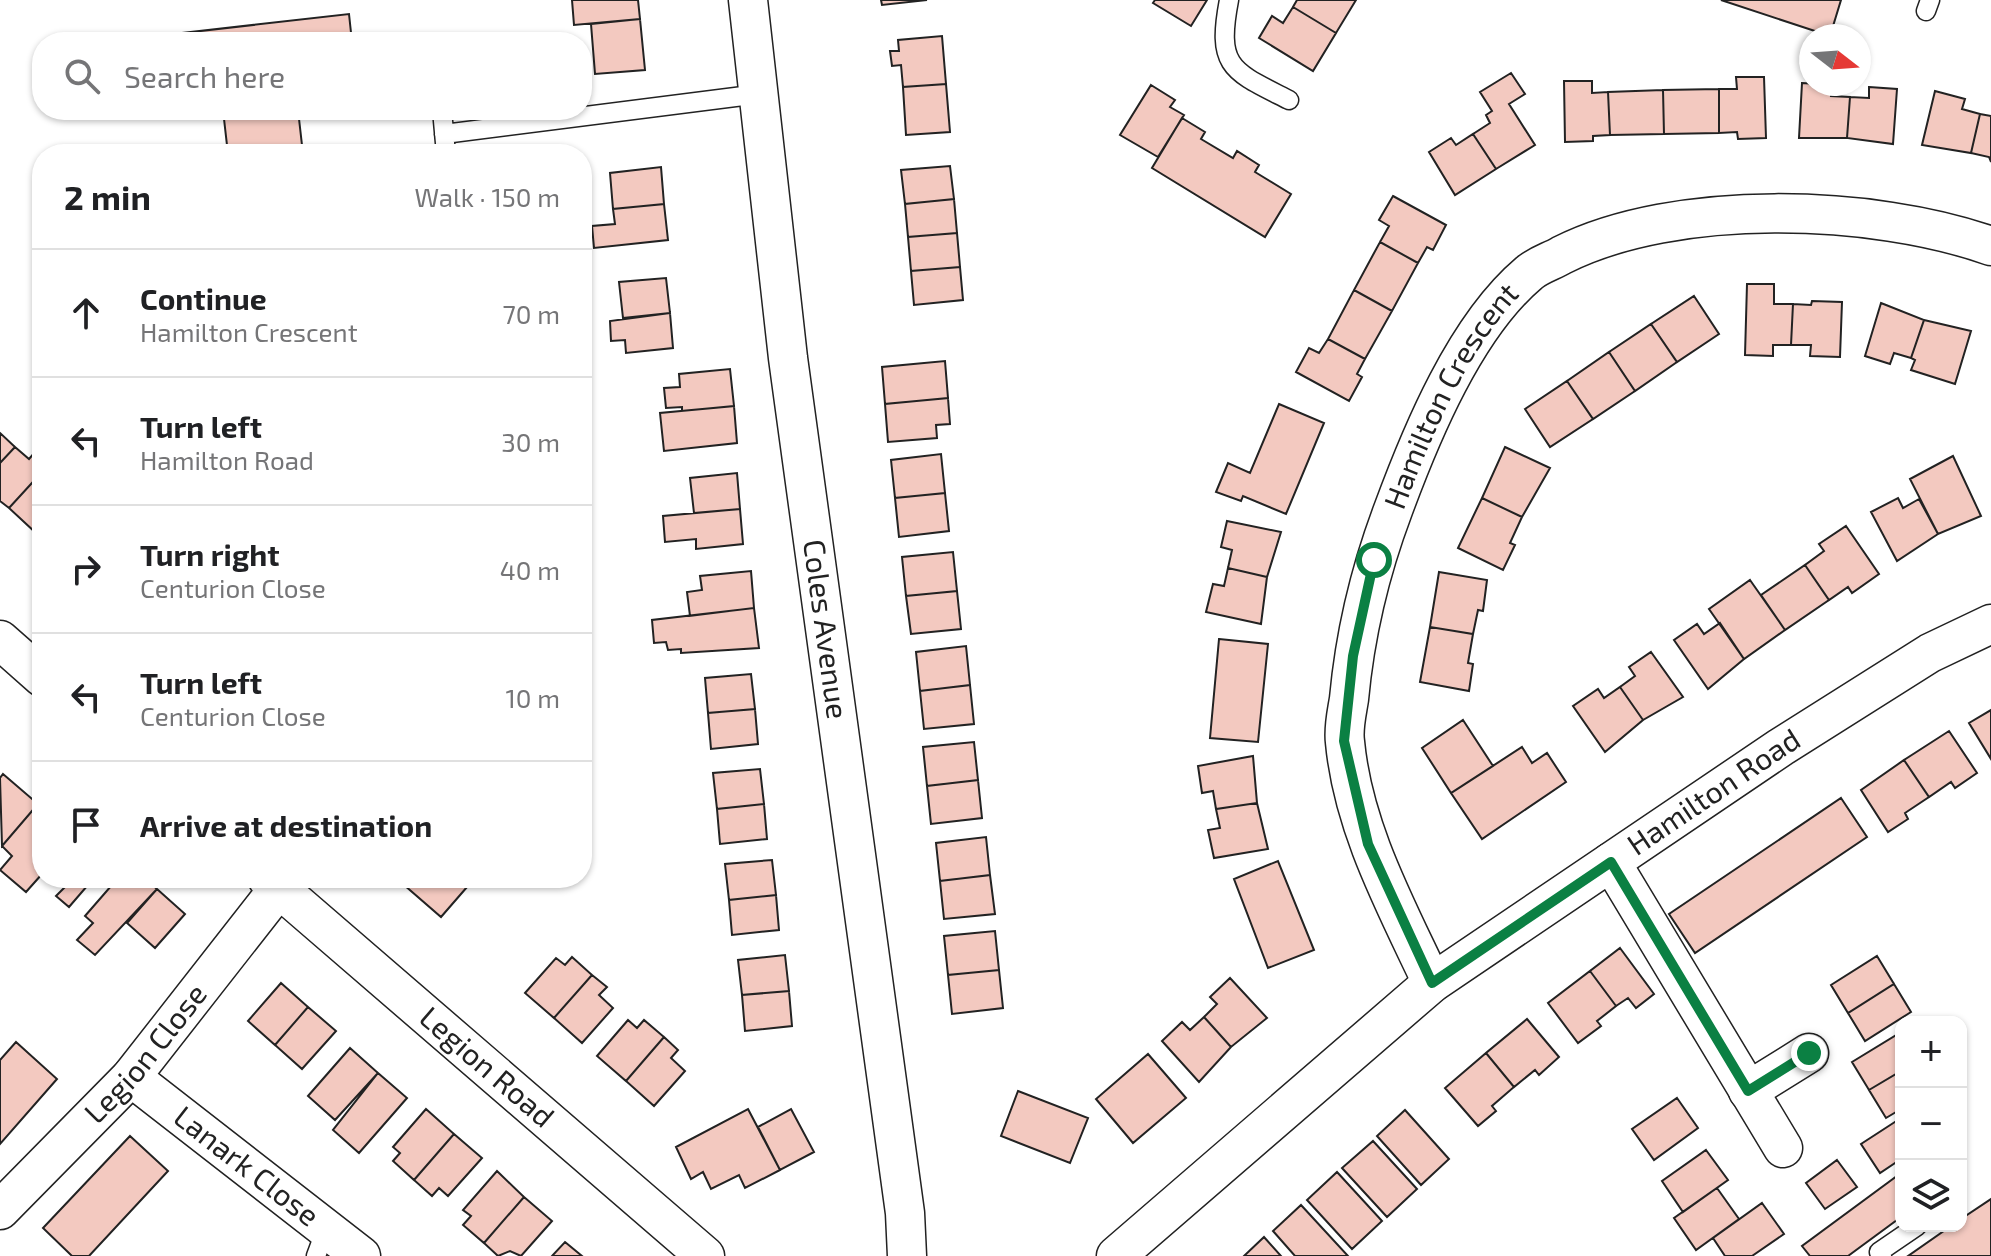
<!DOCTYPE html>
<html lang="en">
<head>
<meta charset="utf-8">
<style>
	:root { --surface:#fff; --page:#f6f6f6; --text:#202124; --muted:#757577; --line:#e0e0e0 }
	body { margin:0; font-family:"Exo 2",sans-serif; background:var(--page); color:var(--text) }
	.controls { position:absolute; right:24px; bottom:24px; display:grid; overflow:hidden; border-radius:16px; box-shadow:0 2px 6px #0004 }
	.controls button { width:72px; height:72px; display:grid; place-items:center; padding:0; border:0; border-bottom:2px solid var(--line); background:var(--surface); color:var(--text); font:40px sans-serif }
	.compass { position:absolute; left:1799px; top:24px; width:72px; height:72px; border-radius:50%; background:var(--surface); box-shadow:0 2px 6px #0004; rotate:107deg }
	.stop { position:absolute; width:24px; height:24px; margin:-18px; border:6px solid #0b8043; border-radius:50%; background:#fff }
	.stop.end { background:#0b8043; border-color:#fff; box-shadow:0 2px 8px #0008 }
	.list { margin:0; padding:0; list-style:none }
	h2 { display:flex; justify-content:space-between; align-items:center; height:104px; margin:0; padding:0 32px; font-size:34px }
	h2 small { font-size:26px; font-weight:400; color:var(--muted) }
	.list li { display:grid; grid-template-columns:52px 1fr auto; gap:24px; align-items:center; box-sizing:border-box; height:128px; padding:0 32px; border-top:2px solid var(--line) }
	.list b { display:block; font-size:30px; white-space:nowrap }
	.list p { margin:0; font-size:26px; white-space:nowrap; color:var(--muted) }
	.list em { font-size:26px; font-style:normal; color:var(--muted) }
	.icon { flex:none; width:44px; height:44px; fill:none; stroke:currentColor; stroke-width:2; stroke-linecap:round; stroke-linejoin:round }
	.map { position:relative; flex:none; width:1991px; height:1256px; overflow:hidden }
	.search { position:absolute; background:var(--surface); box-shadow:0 2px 6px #0004; left:32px; top:32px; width:560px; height:88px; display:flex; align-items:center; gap:20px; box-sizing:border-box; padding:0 28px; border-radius:32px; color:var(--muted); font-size:30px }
	.panel { position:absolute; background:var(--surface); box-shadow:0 2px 6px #0004; left:32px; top:144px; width:560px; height:744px; border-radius:32px }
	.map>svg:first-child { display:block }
</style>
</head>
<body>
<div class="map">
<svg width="1991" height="1256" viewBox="0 0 1991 1256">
	<rect width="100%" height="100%" fill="#fff"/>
	<path fill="#f3c9c0" stroke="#222" stroke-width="2" d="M572,0h66l2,19 -66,6z
		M881,0h46l-45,5z
		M1155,0h52l-16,26 -38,-23z
		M1297,0h59l-20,33 -43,-26z
		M1721,0h120l-11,36z
		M1293,7l43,26 -23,38 -54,-33 13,-22 11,7z
		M349,14l3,28h-213v-4z
		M640,19l5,51 -50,4 -4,-50z
		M942,36l4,48 -43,3 -2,-22 -9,1 -2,-15h9l-1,-11z
		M1511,73l14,21 -16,10 26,41 -39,24 -23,-35 17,-11 -4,-8 6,-4 -12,-19z
		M1736,77h28l2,61 -28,1 -1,-7 -18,1v-44h18z
		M1564,81h28v12l16,-1 2,43 -17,1v5l-28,1z
		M1802,83l30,2 -1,11 19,1 -3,41h-48z
		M946,84l4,48 -44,3 -3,-48z
		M1151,85l24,15 -5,7 14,8 -26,42 -38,-22z
		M1869,87l28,2 -4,55 -46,-6 3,-41 19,1z
		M1719,89v44l-55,1 -1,-44z
		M1663,90l1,44 -54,1 -2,-43z
		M1935,91l30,8 -3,10 18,5 -9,39 -49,-8z
		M223,110h75l5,44h-75z
		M1980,114l11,2v46l-2,-5 -18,-4z
		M1182,118l23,14 -4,7 32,19 4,-7 22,14 -4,7 36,22 -26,43 -113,-69z
		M1473,134l23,35 -41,26 -26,-43 22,-14 5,7z
		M950,166l4,33 -49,5 -4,-34z
		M661,167l3,37 -51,5 -3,-36z
		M1393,196l53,29 -13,25 -6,-3 -9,16 -38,-21 9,-16 -10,-6z
		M954,199l3,34 -49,4 -3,-33z
		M664,204l4,36 -74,8 -2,-22 23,-2 -2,-15z
		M957,233l3,34 -49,4 -3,-34z
		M1380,242l38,21 -26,48 -38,-21z
		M960,267l3,33 -49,5 -3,-34z
		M666,278l4,35 -47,5 -4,-36z
		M1747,284h27v20h19l-2,41h-18v11l-28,-1z
		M1354,290l38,21 -27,48 -37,-20z
		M1694,296l25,38 -42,28 -26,-38z
		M1812,301l30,1 -2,55 -30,-1 1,-11h-20l2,-41 18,1z
		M1881,303l43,17 -13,38 -17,-5 -4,11 -25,-8z
		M670,313l3,35 -47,5 -1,-13 -14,1 -1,-20z
		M1924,320l47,11 -16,53 -44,-14 4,-10 -4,-2z
		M1651,324l26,38 -42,29 -26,-39z
		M1328,339l37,20 -8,15 5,3 -13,24 -53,-29 13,-24 10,5z
		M1609,352l26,39 -42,28 -26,-38z
		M945,361l3,37 -63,6 -3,-37z
		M730,369l4,37 -52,5v-4l-16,1 -2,-20 16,-1 -1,-13z
		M1567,381l26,38 -43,28 -25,-38z
		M948,398l2,26 -14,1 1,13 -49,4 -3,-38z
		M1279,404l45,19 -38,91 -43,-18 -2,5 -25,-9 12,-29 22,10z
		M734,406l3,37 -73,8 -4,-38z
		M0,433l15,14 -15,16z
		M15,447l14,12 7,-8 6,6v15l-33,36 -9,-7v-38z
		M1505,447l45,21 -28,49 -40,-19z
		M941,454l4,39 -50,5 -4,-38z
		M1953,456l28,60 -43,18 -28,-55z
		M42,472v55l-6,6 -27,-25z
		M737,473l3,36 -46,4 -4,-35z
		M945,493l4,38 -50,6 -4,-39z
		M1482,498l40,19 -12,26 5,2 -12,25 -45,-22z
		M1898,498l5,10 16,-9 19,35 -41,27 -26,-49z
		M740,509l3,35 -47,5v-10l-31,3 -2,-26z
		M1227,521l54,11 -14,45 -39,-9 4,-18 -11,-3z
		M1846,526l33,48 -27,19 -4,-6 -19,13 -24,-35 19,-14 -5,-7z
		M953,552l4,39 -51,5 -4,-39z
		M1805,565l24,35 -44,30 -24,-35z
		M1228,568l39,9 -6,47 -55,-12 7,-28 11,2z
		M751,571l3,37 -64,8 -3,-24 15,-2 -2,-14z
		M1439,572l48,8 -4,31 -5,-1 -5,24 -43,-7z
		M1750,580l35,50 -41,29 -35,-50z
		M957,591l4,38 -50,5 -5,-38z
		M754,608l5,40 -78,5v-4l-13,1 -2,-8 -12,1 -2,-23z
		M1720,623l24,36 -36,30 -34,-49 23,-16 7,10z
		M1430,627l43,7 -5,29 5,1 -4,27 -49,-9z
		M1219,639l49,5 -10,98 -48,-4z
		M966,646l4,39 -50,6 -4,-39z
		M1651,652l32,45 -40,23 -23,-33 15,-11 -6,-9z
		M751,674l4,35 -47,4 -3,-35z
		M970,685l4,39 -50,5 -4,-38z
		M1620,687l23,33 -38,32 -32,-46 25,-17 6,9z
		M755,709l3,35 -47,5 -3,-36z
		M1991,710v49l-22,-36z
		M1463,720l30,46 -42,27 -29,-45z
		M1949,731l28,42 -22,15 -4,-6 -22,15 -25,-37z
		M974,742l4,38 -51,6 -4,-39z
		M1522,747l10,16 15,-10 19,29 -84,57 -31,-46z
		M1253,756l4,47 -41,6 -3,-18 -11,2 -4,-27z
		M1904,760l25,37 -24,16 3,6 -20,13 -27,-42z
		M760,769l4,35 -47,5 -4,-36z
		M3,774l35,30 -36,42 -2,-68z
		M978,780l4,38 -51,6 -4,-38z
		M1841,798l26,39 -172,116 -26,-39z
		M1257,803l11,46 -54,9 -6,-28 12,-2 -4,-19z
		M38,804l4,4v66l-16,18 -26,-22 12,-14 -10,-10z
		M764,804l3,35 -47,5 -3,-35z
		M986,837l4,38 -50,6 -4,-38z
		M772,860l4,35 -47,5 -4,-36z
		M1278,861l36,89 -46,18 -34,-89z
		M990,875l5,39 -51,5 -4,-38z
		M55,878h39l-25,29 -13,-11 9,-9z
		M118,878h26l13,11 -62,66 -18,-15 16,-17 -8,-7z
		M396,878h76l2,1 -33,38z
		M157,889l28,25 -30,34 -28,-25z
		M776,895l3,35 -47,5 -3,-35z
		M995,931l4,39 -51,5 -4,-39z
		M1620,948l34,46 -18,14 -8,-10 -12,8 -26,-35z
		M785,955l4,36 -47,4 -4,-35z
		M1877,956l17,28 -46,29 -17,-28z
		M572,957l20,18 -38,43 -29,-25 31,-35 9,7z
		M999,970l4,38 -51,6 -4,-39z
		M1590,971l26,35 -19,15 4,5 -23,17 -30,-40z
		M592,975l15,12 -8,8 14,13 -31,35 -28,-25z
		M1230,978l37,40 -36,29 -27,-30 13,-13 -7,-7z
		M281,983l27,24 -33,38 -27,-24z
		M1894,984l17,28 -46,29 -17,-28z
		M789,991l3,35 -47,5 -3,-36z
		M308,1007l28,24 -34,38 -27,-24z
		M1204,1017l27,30 -32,35 -37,-41 20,-19 8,8z
		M1527,1019l32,38 -20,18 -4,-5 -21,17 -28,-34z
		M628,1020l9,8 7,-8 20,17 -38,44 -29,-25z
		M1898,1034l3,37 -32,19 -17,-28z
		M664,1037l14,13 -7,8 14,13 -31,35 -28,-25z
		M16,1042l41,37 -57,65v-84z
		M350,1048l28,25 -43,47 -27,-24z
		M1486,1053l28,34 -22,19 4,5 -18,15 -33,-38z
		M1148,1054l38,44 -53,45 -37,-44z
		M1901,1071v38l-15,9 -17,-28z
		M378,1073l29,25 -48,55 -26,-23z
		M1018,1091l70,27 -18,45 -69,-27z
		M1677,1098l21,30 -44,32 -22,-31z
		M426,1109l28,25 -40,46 -21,-19 7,-8 -7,-6z
		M748,1109l32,61 -35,18 -6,-13 -28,14 -8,-17 -12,7 -15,-32z
		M791,1109l23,43 -34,18 -22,-43z
		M1405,1110l44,49 -28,26 -44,-49z
		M1901,1118v41l-21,14 -19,-29z
		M454,1134l28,24 -34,38 -9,-8 -7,8 -18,-16z
		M130,1136l38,35 -79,85h-17l-29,-28z
		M1373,1141l44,48 -30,28 -45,-49z
		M1706,1150l22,30 -45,32 -21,-31z
		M1837,1160l20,27 -32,22 -19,-26z
		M497,1171l27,26 -40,46 -21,-18 8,-9 -8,-6z
		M1337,1172l45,49 -30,28 -45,-49z
		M1901,1173v44l-53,39h-38l-8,-10z
		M1717,1188l22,31 -43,31 -22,-32z
		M524,1197l28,24 -31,35 -11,-5 -12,5 -14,-13z
		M1991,1199v57h-83l43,-30h10v-7z
		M1762,1203l22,31 -32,22h-27l-12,-18z
		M1301,1205l47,51h-53l-22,-25z
		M1264,1237l17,19h-37z
		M565,1242l17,14h-30z"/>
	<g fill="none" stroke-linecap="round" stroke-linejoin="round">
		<defs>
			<path id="lane" d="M1229,0c-13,68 3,71 60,100
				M1926,11l4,-11
				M442,110l4,44
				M444,134l315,-40
				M316,1256l10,-27
				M1882,1256l-3,-4 38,-26"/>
			<g id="street">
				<path id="s1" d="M748,0l40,358 117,855 2,43"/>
				<path d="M0,640l42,37"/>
				<path d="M1611,862l172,286"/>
				<path id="s2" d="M267,878l438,378"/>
				<path id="s3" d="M1432,983c-36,-77 -79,-155 -87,-241 -2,-14 2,-30 4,-43 6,-65 21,-128 44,-189 28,-76 72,-183 136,-237 9,-8 23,-12 33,-18 113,-57 311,-51 429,-9"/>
				<path id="s4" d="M131,1077l230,179"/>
				<path d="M1748,1091l61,-38"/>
				<path id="s5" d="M0,1210l131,-133 148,-189"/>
				<path id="s6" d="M1116,1256l316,-273 349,-236 149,-94 61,-29"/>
			</g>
		</defs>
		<use href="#lane" stroke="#222" stroke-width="21"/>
		<use href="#street" stroke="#222" stroke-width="41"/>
		<use href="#lane" stroke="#fff" stroke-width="18"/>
		<use href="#street" stroke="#fff" stroke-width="38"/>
	</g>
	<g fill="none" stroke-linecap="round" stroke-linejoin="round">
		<path stroke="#0b8043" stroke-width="10" d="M1374,560l-21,96 -9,85 24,103 64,139 179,-121 137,229 61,-38"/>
	</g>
	<g text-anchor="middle" stroke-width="6" stroke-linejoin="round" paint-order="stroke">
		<g font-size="30" fill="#222" stroke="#fff">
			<text dy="10" stroke="none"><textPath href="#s3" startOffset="624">Hamilton Crescent</textPath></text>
			<text dy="10" stroke="none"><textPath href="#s1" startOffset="634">Coles Avenue</textPath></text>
			<text dy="10" stroke="none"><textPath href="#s6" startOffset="758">Hamilton Road</textPath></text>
			<text dy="10" stroke="none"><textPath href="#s5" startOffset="214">Legion Close</textPath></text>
			<text dy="10" stroke="none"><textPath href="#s2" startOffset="290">Legion Road</textPath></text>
			<text dy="10" stroke="none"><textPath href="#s4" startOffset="146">Lanark Close</textPath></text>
		</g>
	</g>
</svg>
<div class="controls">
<button>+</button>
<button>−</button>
<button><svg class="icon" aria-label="layers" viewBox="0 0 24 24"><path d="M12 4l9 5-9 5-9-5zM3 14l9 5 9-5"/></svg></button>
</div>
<svg class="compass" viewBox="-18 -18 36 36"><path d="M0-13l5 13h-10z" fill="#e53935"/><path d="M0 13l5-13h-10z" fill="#757577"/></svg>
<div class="stop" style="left:1374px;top:560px"></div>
<div class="stop end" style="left:1809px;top:1053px"></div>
<div class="search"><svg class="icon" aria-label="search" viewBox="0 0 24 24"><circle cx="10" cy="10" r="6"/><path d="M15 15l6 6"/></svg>Search here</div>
<section class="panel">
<h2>2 min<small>Walk · 150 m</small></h2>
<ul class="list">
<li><svg class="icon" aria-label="ahead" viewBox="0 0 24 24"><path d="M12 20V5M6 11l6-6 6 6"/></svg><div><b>Continue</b><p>Hamilton Crescent</p></div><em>70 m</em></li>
<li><svg class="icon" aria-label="left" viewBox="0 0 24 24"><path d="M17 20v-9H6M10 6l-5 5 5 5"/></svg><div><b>Turn left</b><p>Hamilton Road</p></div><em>30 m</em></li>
<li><svg class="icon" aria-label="right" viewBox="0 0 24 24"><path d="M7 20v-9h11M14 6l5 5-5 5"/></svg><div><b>Turn right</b><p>Centurion Close</p></div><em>40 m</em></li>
<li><svg class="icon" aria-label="left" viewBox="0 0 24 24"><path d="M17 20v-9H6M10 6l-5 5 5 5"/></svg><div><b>Turn left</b><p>Centurion Close</p></div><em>10 m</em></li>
<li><svg class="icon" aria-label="arrive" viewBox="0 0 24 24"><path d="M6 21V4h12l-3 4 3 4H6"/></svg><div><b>Arrive at destination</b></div></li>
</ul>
</section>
</div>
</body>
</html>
